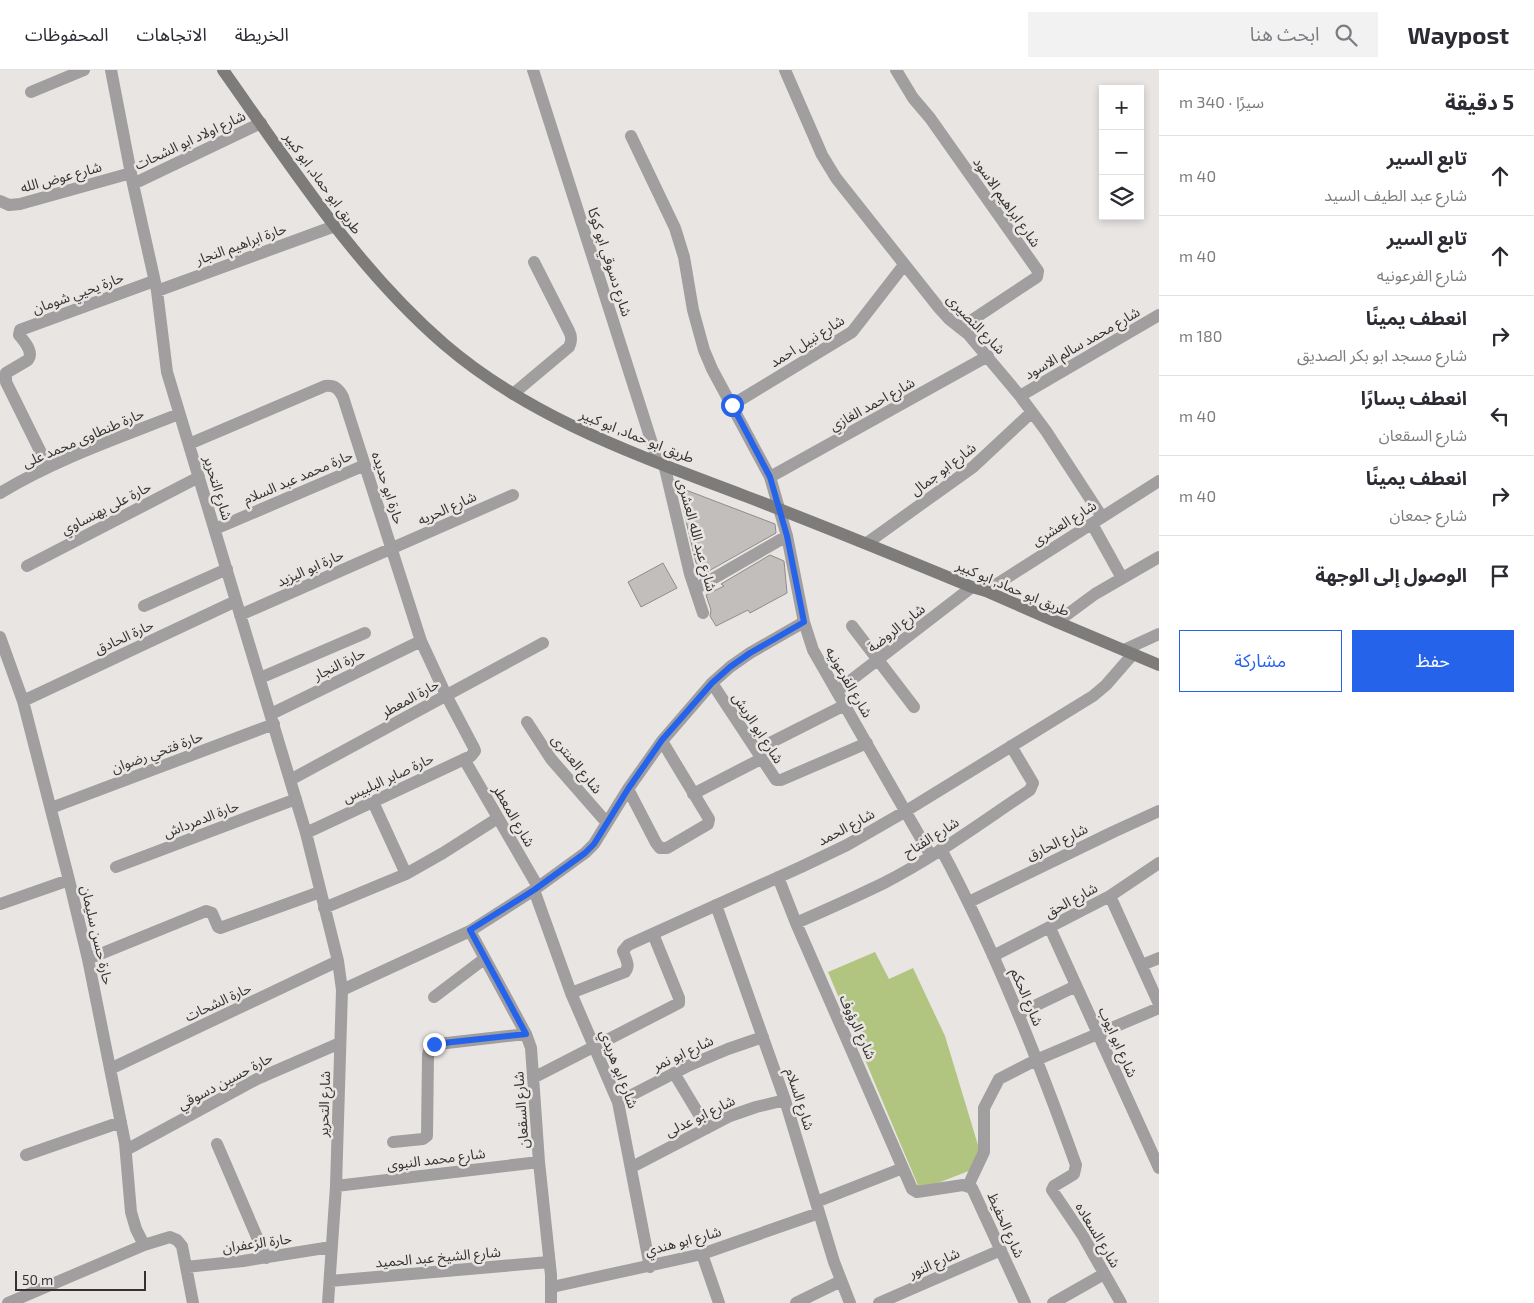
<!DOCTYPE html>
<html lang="ar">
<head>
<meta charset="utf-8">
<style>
	:root { --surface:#fff; --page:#f2f2f3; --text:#2b2b33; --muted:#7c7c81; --line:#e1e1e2; --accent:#2563eb }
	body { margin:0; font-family:"Exo 2","Noto Sans Arabic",sans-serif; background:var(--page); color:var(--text); direction:rtl }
	.controls { position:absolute; right:15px; top:15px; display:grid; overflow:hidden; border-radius:0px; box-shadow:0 2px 8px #0003 }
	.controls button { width:45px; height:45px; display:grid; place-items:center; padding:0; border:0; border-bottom:1px solid var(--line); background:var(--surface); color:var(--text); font:25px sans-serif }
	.scale { position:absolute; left:15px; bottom:12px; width:131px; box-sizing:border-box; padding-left:5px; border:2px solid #343332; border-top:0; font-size:14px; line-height:18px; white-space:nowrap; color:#343332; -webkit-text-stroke:4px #e9e5e3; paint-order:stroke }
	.stop { position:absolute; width:15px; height:15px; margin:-11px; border:4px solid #2563eb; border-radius:50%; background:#fff }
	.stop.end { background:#2563eb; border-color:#fff; box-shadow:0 1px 5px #0008 }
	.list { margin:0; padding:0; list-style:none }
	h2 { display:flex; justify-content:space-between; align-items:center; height:65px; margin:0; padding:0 20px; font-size:21px }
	h2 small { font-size:16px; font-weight:400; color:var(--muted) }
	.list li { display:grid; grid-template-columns:32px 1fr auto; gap:15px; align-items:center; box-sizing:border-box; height:80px; padding:0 20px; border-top:1px solid var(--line) }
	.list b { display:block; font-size:19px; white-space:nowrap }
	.list p { margin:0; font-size:16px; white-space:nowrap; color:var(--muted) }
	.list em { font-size:16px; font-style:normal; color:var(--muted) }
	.actions { display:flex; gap:10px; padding:15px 20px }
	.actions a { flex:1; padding:11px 0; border:1px solid var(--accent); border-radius:0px; text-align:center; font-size:18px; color:var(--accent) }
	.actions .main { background:var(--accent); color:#fff }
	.icon { flex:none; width:28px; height:28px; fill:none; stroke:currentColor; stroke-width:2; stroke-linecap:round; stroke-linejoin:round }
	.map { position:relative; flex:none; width:1159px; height:1233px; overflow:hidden; direction:ltr }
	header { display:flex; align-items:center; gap:30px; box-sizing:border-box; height:70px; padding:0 25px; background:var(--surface); border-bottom:1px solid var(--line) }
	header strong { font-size:24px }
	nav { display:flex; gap:28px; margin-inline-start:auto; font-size:18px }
	.search { width:350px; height:45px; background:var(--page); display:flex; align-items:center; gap:12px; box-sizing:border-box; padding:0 18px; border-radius:0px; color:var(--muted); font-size:19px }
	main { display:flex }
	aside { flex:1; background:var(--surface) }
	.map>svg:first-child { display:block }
</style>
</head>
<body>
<header>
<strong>Waypost</strong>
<div class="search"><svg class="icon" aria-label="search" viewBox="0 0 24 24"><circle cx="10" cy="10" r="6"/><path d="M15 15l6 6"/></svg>ابحث هنا</div>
<nav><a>الخريطة</a><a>الاتجاهات</a><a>المحفوظات</a></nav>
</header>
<main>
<aside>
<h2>5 دقيقة<small>سيرًا · 340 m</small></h2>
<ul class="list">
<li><svg class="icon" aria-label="ahead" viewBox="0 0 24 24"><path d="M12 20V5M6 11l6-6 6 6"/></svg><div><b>تابع السير</b><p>شارع عبد الطيف السيد</p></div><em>40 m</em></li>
<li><svg class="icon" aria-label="ahead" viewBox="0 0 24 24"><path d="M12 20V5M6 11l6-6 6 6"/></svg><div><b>تابع السير</b><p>شارع الفرعونيه</p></div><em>40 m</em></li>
<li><svg class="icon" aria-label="right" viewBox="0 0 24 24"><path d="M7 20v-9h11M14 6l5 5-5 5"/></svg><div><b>انعطف يمينًا</b><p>شارع مسجد ابو بكر الصديق</p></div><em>180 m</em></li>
<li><svg class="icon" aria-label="left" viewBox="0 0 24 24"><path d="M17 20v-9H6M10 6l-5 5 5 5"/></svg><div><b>انعطف يسارًا</b><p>شارع السقعان</p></div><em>40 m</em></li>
<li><svg class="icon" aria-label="right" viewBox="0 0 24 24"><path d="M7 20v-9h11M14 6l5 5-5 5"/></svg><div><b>انعطف يمينًا</b><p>شارع جمعان</p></div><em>40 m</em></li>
<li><svg class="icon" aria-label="arrive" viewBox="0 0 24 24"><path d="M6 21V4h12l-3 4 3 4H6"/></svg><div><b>الوصول إلى الوجهة</b></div></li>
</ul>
<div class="actions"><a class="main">حفظ</a><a>مشاركة</a></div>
</aside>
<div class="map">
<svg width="1159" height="1233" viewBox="0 0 1159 1233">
	<rect width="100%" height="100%" fill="#e9e5e3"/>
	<path fill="#b1c580" d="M875,882l14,27 24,-11 32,68 39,129 -64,25 -92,-218z"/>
	<path fill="#c2bebc" stroke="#8f8c8a" d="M678,417l97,37 1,9 -69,39 -11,-9z
		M770,485l14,6 3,32 -37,20 -2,-3 -32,16 -6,-10 1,-6 -5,-15 18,-9 -3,-2z
		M663,493l14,25 -36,19 -13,-25z"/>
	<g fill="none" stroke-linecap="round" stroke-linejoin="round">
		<path stroke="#a09e9e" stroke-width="12" d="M111,0l22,114 24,107 10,81 139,461 32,128 4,29 -6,196 -8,117
			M533,0l125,392
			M785,0l37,85 14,23 103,130 10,11 19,15 52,62 26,35 56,86
			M896,0l17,28 17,20 108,153 -1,6 -77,51
			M31,22l53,-22
			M631,66l44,92 9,29 9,53 11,40 8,19 58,108 17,59 17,86 9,28 118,206
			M133,114l128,-61
			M0,131l9,4 11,-1 111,-31
			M157,221l178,-65
			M513,324l56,-47c3,-6 3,-10 0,-16l-35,-69
			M1020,326l139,-81
			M732,335l120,-73 52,-67
			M189,374l136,-58c10,-1 14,3 18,11l78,244 25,54 28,53 1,3 -4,5 -165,77
			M664,394l26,110 13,39
			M48,397l-42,-85v-9l22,-13c6,-8 -3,-18 -9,-25l1,-5 134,-49
			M770,407l218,-121
			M0,423c56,-34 118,-55 179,-79
			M1092,454l30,54
			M215,459l150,-64
			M867,473l106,-76 59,-55
			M27,496l172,-89
			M695,519l92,-53
			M986,521l173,-110
			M144,536l83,-37
			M240,545l273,-120
			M1057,552l38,-28 64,-37
			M852,556l62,81
			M0,567l23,64 46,179 19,79 37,184 6,69 5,17 8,16
			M1124,580l35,-16
			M260,608l105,-45
			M712,613l64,97h5l86,-37
			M837,621l135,-104
			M23,631l213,-100
			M271,644l150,-73
			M527,652l24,37 56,64
			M756,680l89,-45
			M464,689l74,128
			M290,710l253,-137
			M628,719l28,54 4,5h7l41,-24 1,-5 -47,-78
			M693,724l68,-35
			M373,732l33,72
			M51,738l223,-84
			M941,779c54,101 96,208 135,316l-2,9 -20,12 -2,4 31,46 38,67
			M116,797l180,-68
			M778,807l18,46 116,266 5,3 46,-7 9,3 53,115
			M534,820l37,103 47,109 32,165
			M1110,826l49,108
			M969,832l144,-70 46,-21
			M0,834l69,-24
			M716,835l69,195 49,162 16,41
			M324,838l82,-34 37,-21 55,-35
			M796,853c30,-13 59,-26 88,-40 51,-26 98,-61 146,-93l3,-7 -22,-37
			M1050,858l109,240
			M470,861l56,103 5,14 8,114 12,113v28
			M993,886l117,-60 49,-33
			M88,889l118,-48 6,2 6,14 2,1 100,-36
			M1142,895l17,-7
			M342,920l128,-59 64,-41 51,-37 9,-9 34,-55 34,-48 50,-58 18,-16 20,-14 54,-31
			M571,923l54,-21c6,-7 0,-14 -2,-21l5,-6 173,-78 46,-22 59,-34 187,-115 13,-11 27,-31
			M434,927l50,-38
			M1018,944l58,-28
			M110,999l228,-108
			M674,1003l33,55
			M533,1008l146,-75v-5l-26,-64
			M618,1032l72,-37 38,-16 35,-12
			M393,1072l30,-3 4,-3 1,-81 2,-8 8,-3 88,-10
			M217,1074l49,114
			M126,1080l131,-71 83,-36
			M26,1085l95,-33
			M632,1097l98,-51 26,-9 29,-7
			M336,1116l203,-24
			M968,1116l16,-34v-44l15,-29 37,-19 123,-52
			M816,1132l87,-34
			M702,1184l17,49
			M186,1197l57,-6 88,-14
			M330,1211l219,-19
			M552,1217l150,-33 117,-41
			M8,1233l136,-58 26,-8 7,3 5,6 11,57
			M796,1233l45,-22
			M879,1233l122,-53
			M1053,1233l51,-29"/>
		<path stroke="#7e7c7b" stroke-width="12" d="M223,0c68,96 132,197 221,274 87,75 196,112 301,152 77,29 152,60 227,91l14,4 71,31 102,43"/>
	</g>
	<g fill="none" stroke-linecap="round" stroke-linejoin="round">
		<path stroke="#2563eb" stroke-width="6" d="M434,974l92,-10 -56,-104 64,-40 51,-37 9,-9 34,-55 34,-49 50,-57 18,-16 20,-14 54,-31 -17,-86 -17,-59 -38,-72"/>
	</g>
	<g text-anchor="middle" stroke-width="5" stroke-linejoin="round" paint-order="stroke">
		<g font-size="14" fill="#343332" stroke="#e9e5e3">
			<text transform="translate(190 70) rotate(-25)" y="5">شارع اولاد ابو الشحات</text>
			<text transform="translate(61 107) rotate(-15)" y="5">شارع عوض الله</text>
			<text transform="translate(323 113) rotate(54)" y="5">طريق ابو حماد, ابو كبير</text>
			<text transform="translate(1007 132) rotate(55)" y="5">شارع ابراهيم الاسود</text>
			<text transform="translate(241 174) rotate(-20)" y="5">حارة ابراهيم النجار</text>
			<text transform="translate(610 192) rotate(72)" y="5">شارع دسوقي ابو كوكا</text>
			<text transform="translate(78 223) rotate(-20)" y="5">حارة يحيي شومان</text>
			<text transform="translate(976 254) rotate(46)" y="5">شارع النصيرى</text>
			<text transform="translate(807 271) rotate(-32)" y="5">شارع نبيل احمد</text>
			<text transform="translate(1082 273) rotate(-30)" y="5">شارع محمد سالم الاسود</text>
			<text transform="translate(872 334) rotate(-29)" y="5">شارع احمد الغازي</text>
			<text transform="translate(637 366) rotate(22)" y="5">طريق ابو حماد, ابو كبير</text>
			<text transform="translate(83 368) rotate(-23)" y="5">حارة طنطاوى محمد على</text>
			<text transform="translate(943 399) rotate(-37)" y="5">شارع ابو جمال</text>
			<text transform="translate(298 407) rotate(-23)" y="5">حارة محمد عبد السلام</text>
			<text transform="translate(218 418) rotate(73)" y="5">شارع التحرير</text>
			<text transform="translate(388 418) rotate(72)" y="5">حارة ابو حديده</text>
			<text transform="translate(106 438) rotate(-27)" y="5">حارة على بهنساوي</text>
			<text transform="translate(447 438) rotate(-24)" y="5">شارع الحريه</text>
			<text transform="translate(1064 453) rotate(-32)" y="5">شارع العشرى</text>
			<text transform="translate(697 465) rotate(75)" y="5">شارع عبد الله العشرى</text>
			<text transform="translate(310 498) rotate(-24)" y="5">حارة ابو اليزيد</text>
			<text transform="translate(1013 518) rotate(23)" y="5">طريق ابو حماد, ابو كبير</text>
			<text transform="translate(896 558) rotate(-38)" y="5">شارع الروضة</text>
			<text transform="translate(124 567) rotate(-25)" y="5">حارة الحادق</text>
			<text transform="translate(339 594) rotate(-26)" y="5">حارة النجار</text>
			<text transform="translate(849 612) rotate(60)" y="5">شارع الفرعونيه</text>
			<text transform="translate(410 628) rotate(-29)" y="5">حارة المعطر</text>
			<text transform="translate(758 658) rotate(57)" y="5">شارع ابو الريش</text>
			<text transform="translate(157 682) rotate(-20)" y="5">حارة فتحي رضوان</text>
			<text transform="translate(577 694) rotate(51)" y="5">شارع العنترى</text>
			<text transform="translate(388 708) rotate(-25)" y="5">حارة صابر البلبيس</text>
			<text transform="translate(514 746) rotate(60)" y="5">شارع المعطر</text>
			<text transform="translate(201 749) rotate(-21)" y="5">حارة الدمرداش</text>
			<text transform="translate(846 757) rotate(-28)" y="5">شارع الحمد</text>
			<text transform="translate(931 767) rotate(-32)" y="5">شارع الفتاح</text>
			<text transform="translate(1057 772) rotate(-26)" y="5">شارع الحارق</text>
			<text transform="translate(1071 830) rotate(-28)" y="5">شارع الحق</text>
			<text transform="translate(97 865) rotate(77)" y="5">حارة حسن سليمان</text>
			<text transform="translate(1027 927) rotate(67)" y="5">شارع الحكم</text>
			<text transform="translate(218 932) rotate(-25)" y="5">حارة الشحات</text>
			<text transform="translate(858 957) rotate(66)" y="5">شارع الرؤوف</text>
			<text transform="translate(1118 972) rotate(66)" y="5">شارع ابو ايوب</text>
			<text transform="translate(683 983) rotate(-25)" y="5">شارع ابو نمر</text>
			<text transform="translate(619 999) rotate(69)" y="5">شارع ابو هريدي</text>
			<text transform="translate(225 1011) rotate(-28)" y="5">حارة حسين دسوقي</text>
			<text transform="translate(800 1029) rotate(72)" y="5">شارع السلام</text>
			<text transform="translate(324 1034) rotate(-88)" y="5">شارع التحرير</text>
			<text transform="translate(521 1040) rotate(-94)" y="5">شارع السقعان</text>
			<text transform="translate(700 1046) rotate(-26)" y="5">شارع ابو عدلى</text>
			<text transform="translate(436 1089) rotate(-7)" y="5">شارع محمد النبوى</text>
			<text transform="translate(1006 1155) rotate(66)" y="5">شارع الحفيظ</text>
			<text transform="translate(1098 1165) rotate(59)" y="5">شارع السعاده</text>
			<text transform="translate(683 1171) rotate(-15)" y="5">شارع ابو هندي</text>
			<text transform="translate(257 1173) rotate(-8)" y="5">حارة الزعفران</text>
			<text transform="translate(438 1187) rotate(-5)" y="5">شارع الشيخ عبد الحميد</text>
			<text transform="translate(934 1193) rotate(-24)" y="5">شارع النور</text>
		</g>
	</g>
</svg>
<div class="controls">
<button>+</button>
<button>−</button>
<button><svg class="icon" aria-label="layers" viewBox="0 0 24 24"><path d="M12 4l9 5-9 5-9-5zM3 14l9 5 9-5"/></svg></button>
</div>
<div class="scale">50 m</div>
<div class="stop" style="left:732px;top:335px"></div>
<div class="stop end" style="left:434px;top:974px"></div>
</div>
</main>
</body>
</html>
